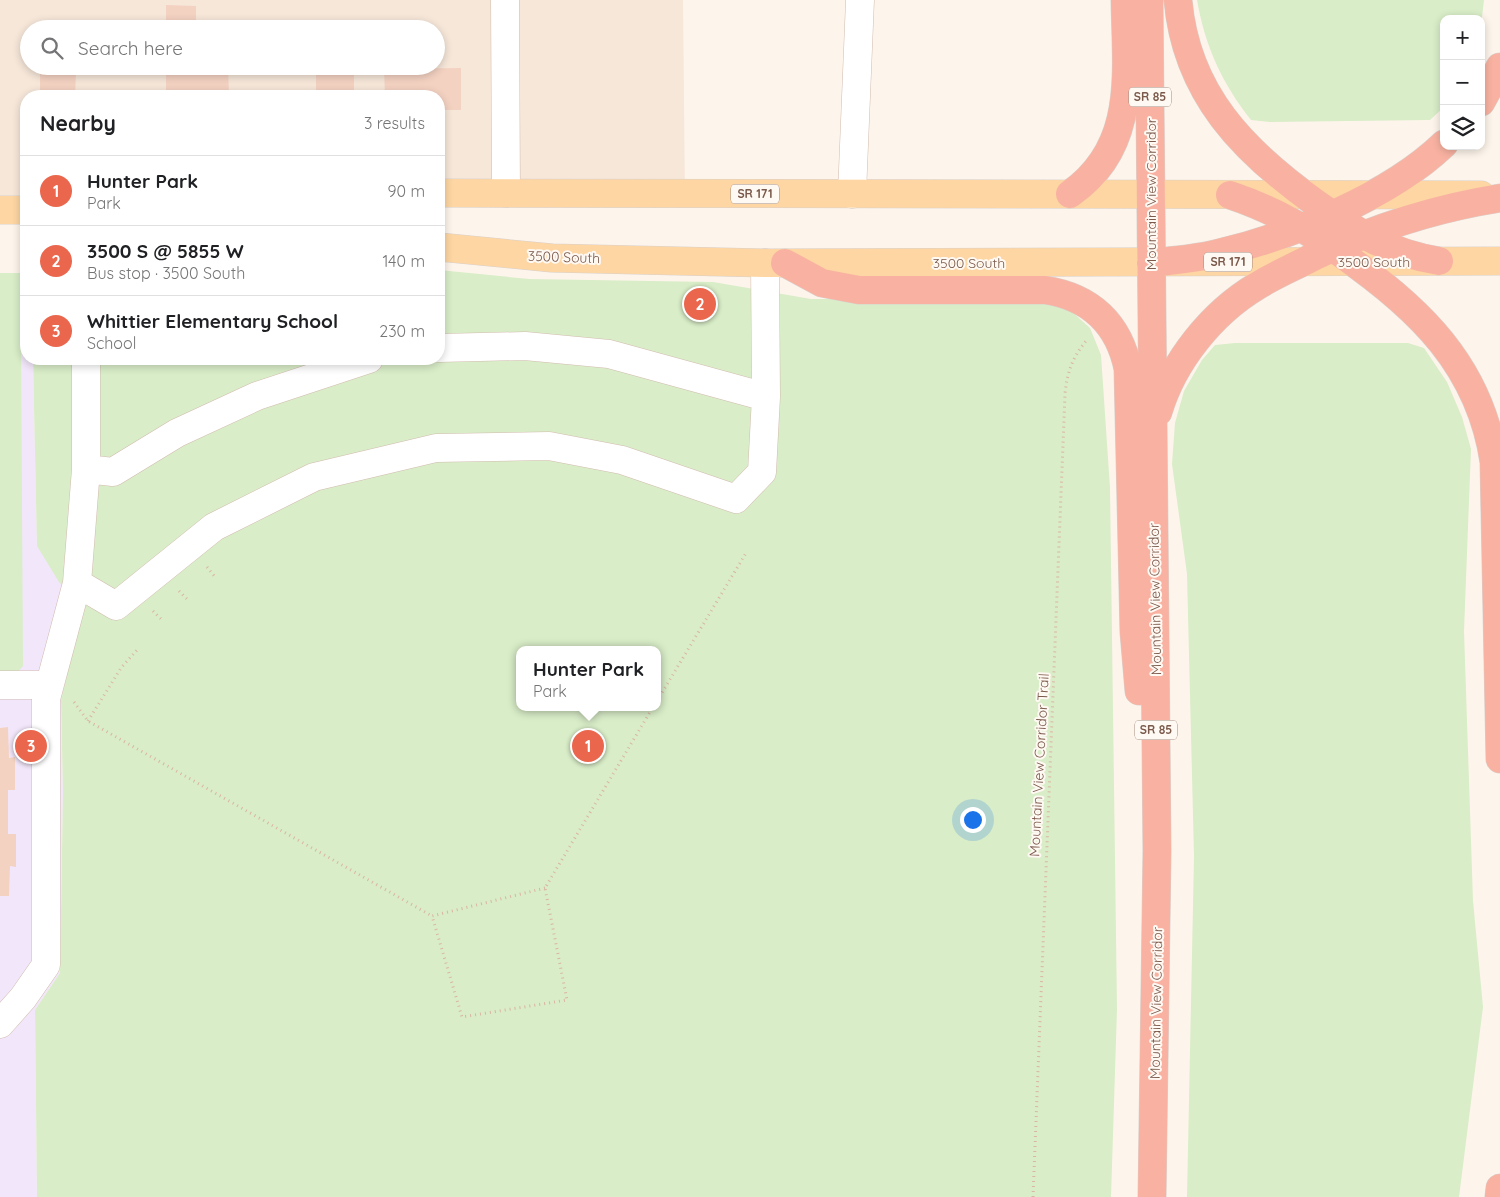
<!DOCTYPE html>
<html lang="en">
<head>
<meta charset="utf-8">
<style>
	:root { --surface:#fff; --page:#f2f2f2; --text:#202124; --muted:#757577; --line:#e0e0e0; --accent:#ea664d }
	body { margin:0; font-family:Quicksand,sans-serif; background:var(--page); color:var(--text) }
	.controls { position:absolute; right:15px; top:15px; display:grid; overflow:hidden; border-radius:10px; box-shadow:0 2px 8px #0003 }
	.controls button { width:45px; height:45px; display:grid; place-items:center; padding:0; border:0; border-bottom:1px solid var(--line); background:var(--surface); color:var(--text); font:25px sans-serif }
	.you { position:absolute; left:972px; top:819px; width:18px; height:18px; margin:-12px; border:4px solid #fff; border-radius:50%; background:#1a73e8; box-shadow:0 0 0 8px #1a73e833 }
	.badge { display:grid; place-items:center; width:32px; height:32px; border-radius:50%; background:var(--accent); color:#fff; font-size:16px; font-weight:700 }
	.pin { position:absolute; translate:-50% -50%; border:2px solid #fff; box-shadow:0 1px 5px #0006 }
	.popup { position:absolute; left:516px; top:646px; width:145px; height:65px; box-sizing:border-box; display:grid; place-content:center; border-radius:10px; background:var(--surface); filter:drop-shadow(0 1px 4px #0005); font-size:16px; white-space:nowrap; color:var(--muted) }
	.popup b { font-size:19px; color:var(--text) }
	.popup::after { content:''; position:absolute; left:50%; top:100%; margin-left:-10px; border:10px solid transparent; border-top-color:var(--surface) }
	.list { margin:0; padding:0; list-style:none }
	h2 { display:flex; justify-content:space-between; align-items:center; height:65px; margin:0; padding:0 20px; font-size:21px }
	h2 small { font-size:16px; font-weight:400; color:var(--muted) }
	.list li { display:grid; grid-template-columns:32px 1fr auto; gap:15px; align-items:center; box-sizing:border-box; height:70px; padding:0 20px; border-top:1px solid var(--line) }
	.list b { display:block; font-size:19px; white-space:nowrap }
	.list p { margin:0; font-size:16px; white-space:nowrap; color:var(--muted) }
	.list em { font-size:16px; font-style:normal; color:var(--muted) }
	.icon { flex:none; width:28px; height:28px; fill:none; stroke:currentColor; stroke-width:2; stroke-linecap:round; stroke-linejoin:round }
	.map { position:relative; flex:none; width:1500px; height:1197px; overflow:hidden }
	.search { position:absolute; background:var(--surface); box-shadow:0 2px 8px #0003; left:20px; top:20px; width:425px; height:55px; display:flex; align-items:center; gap:12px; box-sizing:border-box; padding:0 18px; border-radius:28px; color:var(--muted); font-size:19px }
	.panel { position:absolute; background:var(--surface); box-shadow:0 2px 8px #0003; left:20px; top:90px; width:425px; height:275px; border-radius:20px }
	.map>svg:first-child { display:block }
</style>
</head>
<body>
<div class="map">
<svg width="1500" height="1197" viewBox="0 0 1500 1197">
	<rect width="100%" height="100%" fill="#fdf5eb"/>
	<path fill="#f6e7d9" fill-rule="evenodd" d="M0,0h683l2,198 -246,2v-104h-413v107h-26zM29,29h407v37h-407z"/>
	<path fill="#f2e7fa" d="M0,273h26v86h7l4,187 46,61 -22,94 2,91 -3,181 -25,37 2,187h-37z"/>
	<path fill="#d9edc8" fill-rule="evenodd" d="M1197,0h287l-3,26v-7h-37v88l-14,13 -160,2 -19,-2c-29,-37 -46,-74 -54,-120z
		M439,270l90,9 184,3 98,17h219l40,11 20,18 11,27 9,133 7,521 -6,188h-1074l-2,-187 25,-37 3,-181 -2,-92 22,-93 -24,-25 -22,-36 -4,-187h406zM519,650h138v57h-138z
		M0,273h26v59l-5,8 2,326 -7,8 -16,1z
		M1235,343h173l16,5 23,34 15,35 9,32 -7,182 9,270 10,106 -24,190h-272l7,-341 -7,-282 -15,-110 3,-41 9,-32 18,-31 13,-15z"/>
	<path fill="#f4d2c2" d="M166,5l30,1v21h-30z
		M166,66h62l1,29 -63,1z
		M316,66h38v30h-38z
		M461,68v42h-22v-14h-54l-1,-27z
		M40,71l36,1 -1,24h-35z
		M8,727l1,31 6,-1v33h-7v44h8v33l-6,-1 -1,30h-9v-168z"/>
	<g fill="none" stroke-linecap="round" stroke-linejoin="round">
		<defs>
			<path id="minor" d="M505,0l1,193
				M852,194l8,-194
				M439,348l86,-2 84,8 157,43
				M86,469l27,3 64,-39 80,-37 112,-37
				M77,583l39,23 98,-79 100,-50 122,-29 113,-2 73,14 114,39 26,-27 4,-75 -1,-134
				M0,685h49
				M0,1024l23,-26 23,-33v-266l31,-116 9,-114v-110"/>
			<path id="major" d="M439,193l1042,2
				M0,210h26
				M439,247l113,11 213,5 735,-2"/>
			<path id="highway" d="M1149,0l8,851 -5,346
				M1178,0c8,94 66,152 139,204 41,29 72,49 122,57
				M1481,102l19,-35
				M1070,194c68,-47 56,-122 55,-194
				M1230,195c45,15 74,33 113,60 76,53 137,111 151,207l6,297
				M785,263l37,20 37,7h186c46,7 74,34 83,79l6,263 5,59
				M1151,263c23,-3 46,-4 68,-10 73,-17 171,-57 225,-109
				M1158,412c15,-51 54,-99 99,-126 19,-12 39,-20 58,-30 59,-28 120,-48 185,-58
				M1499,1197l1,-9"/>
		</defs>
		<use href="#minor" stroke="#d2bcaf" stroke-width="29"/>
		<use href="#major" stroke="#dad1cd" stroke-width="29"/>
		<use href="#highway" stroke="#dad1cd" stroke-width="29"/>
		<path stroke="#dab5a4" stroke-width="3" stroke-dasharray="1 4" stroke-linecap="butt" d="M207,567l8,10
			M179,591l9,9
			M153,611l10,10
			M657,701l89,-148
			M74,702l14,19 344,195
			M88,721l33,-53 16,-18
			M545,888l-113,28 30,101 105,-17 -22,-112 108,-181
			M1033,1197l32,-803c2,-21 7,-36 21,-53"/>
		<use href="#minor" stroke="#fff" stroke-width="28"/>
		<use href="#major" stroke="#fdd6a3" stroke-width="28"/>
		<use href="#highway" stroke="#f9b2a1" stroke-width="28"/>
	</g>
	<g text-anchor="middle" stroke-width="4" stroke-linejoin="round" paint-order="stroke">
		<g fill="#fff9f3" stroke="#a38a7e" stroke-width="1">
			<rect x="1129" y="87.5" width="42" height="19" rx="4"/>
			<rect x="731" y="184.5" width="48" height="19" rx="4"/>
			<rect x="1204" y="252.5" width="48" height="19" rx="4"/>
			<rect x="1135" y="720.5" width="42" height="19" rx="4"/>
		</g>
		<g font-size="12" font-weight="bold" fill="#7b5a4c">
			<text x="1150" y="101">SR 85</text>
			<text x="755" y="198">SR 171</text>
			<text x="1228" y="266">SR 171</text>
			<text x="1156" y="734">SR 85</text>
		</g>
		<g font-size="14" fill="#7b5a4c" stroke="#fff9f3">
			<text transform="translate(1151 194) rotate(-90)" y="5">Mountain View Corridor</text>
			<text transform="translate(564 257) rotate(2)" y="5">3500 South</text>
			<text x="1374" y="267">3500 South</text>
			<text x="969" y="268">3500 South</text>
			<text transform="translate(1155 599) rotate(-91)" y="5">Mountain View Corridor</text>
			<text transform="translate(1039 765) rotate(-87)" y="5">Mountain View Corridor Trail</text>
			<text transform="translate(1156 1003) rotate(-89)" y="5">Mountain View Corridor</text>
		</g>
	</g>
</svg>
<div class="controls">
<button>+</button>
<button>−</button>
<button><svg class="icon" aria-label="layers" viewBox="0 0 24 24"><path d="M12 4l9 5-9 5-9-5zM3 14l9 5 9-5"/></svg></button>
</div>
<div class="you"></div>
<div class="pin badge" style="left:588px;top:746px">1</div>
<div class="popup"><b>Hunter Park</b>Park</div>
<div class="pin badge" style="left:700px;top:304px">2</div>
<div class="pin badge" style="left:31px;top:746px">3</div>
<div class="search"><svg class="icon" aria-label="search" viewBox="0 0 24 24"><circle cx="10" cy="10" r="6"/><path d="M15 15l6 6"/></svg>Search here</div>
<section class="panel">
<h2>Nearby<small>3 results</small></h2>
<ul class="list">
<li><span class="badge">1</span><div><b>Hunter Park</b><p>Park</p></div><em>90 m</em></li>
<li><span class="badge">2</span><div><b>3500 S @ 5855 W</b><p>Bus stop · 3500 South</p></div><em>140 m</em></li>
<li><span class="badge">3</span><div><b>Whittier Elementary School</b><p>School</p></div><em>230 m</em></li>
</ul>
</section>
</div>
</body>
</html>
